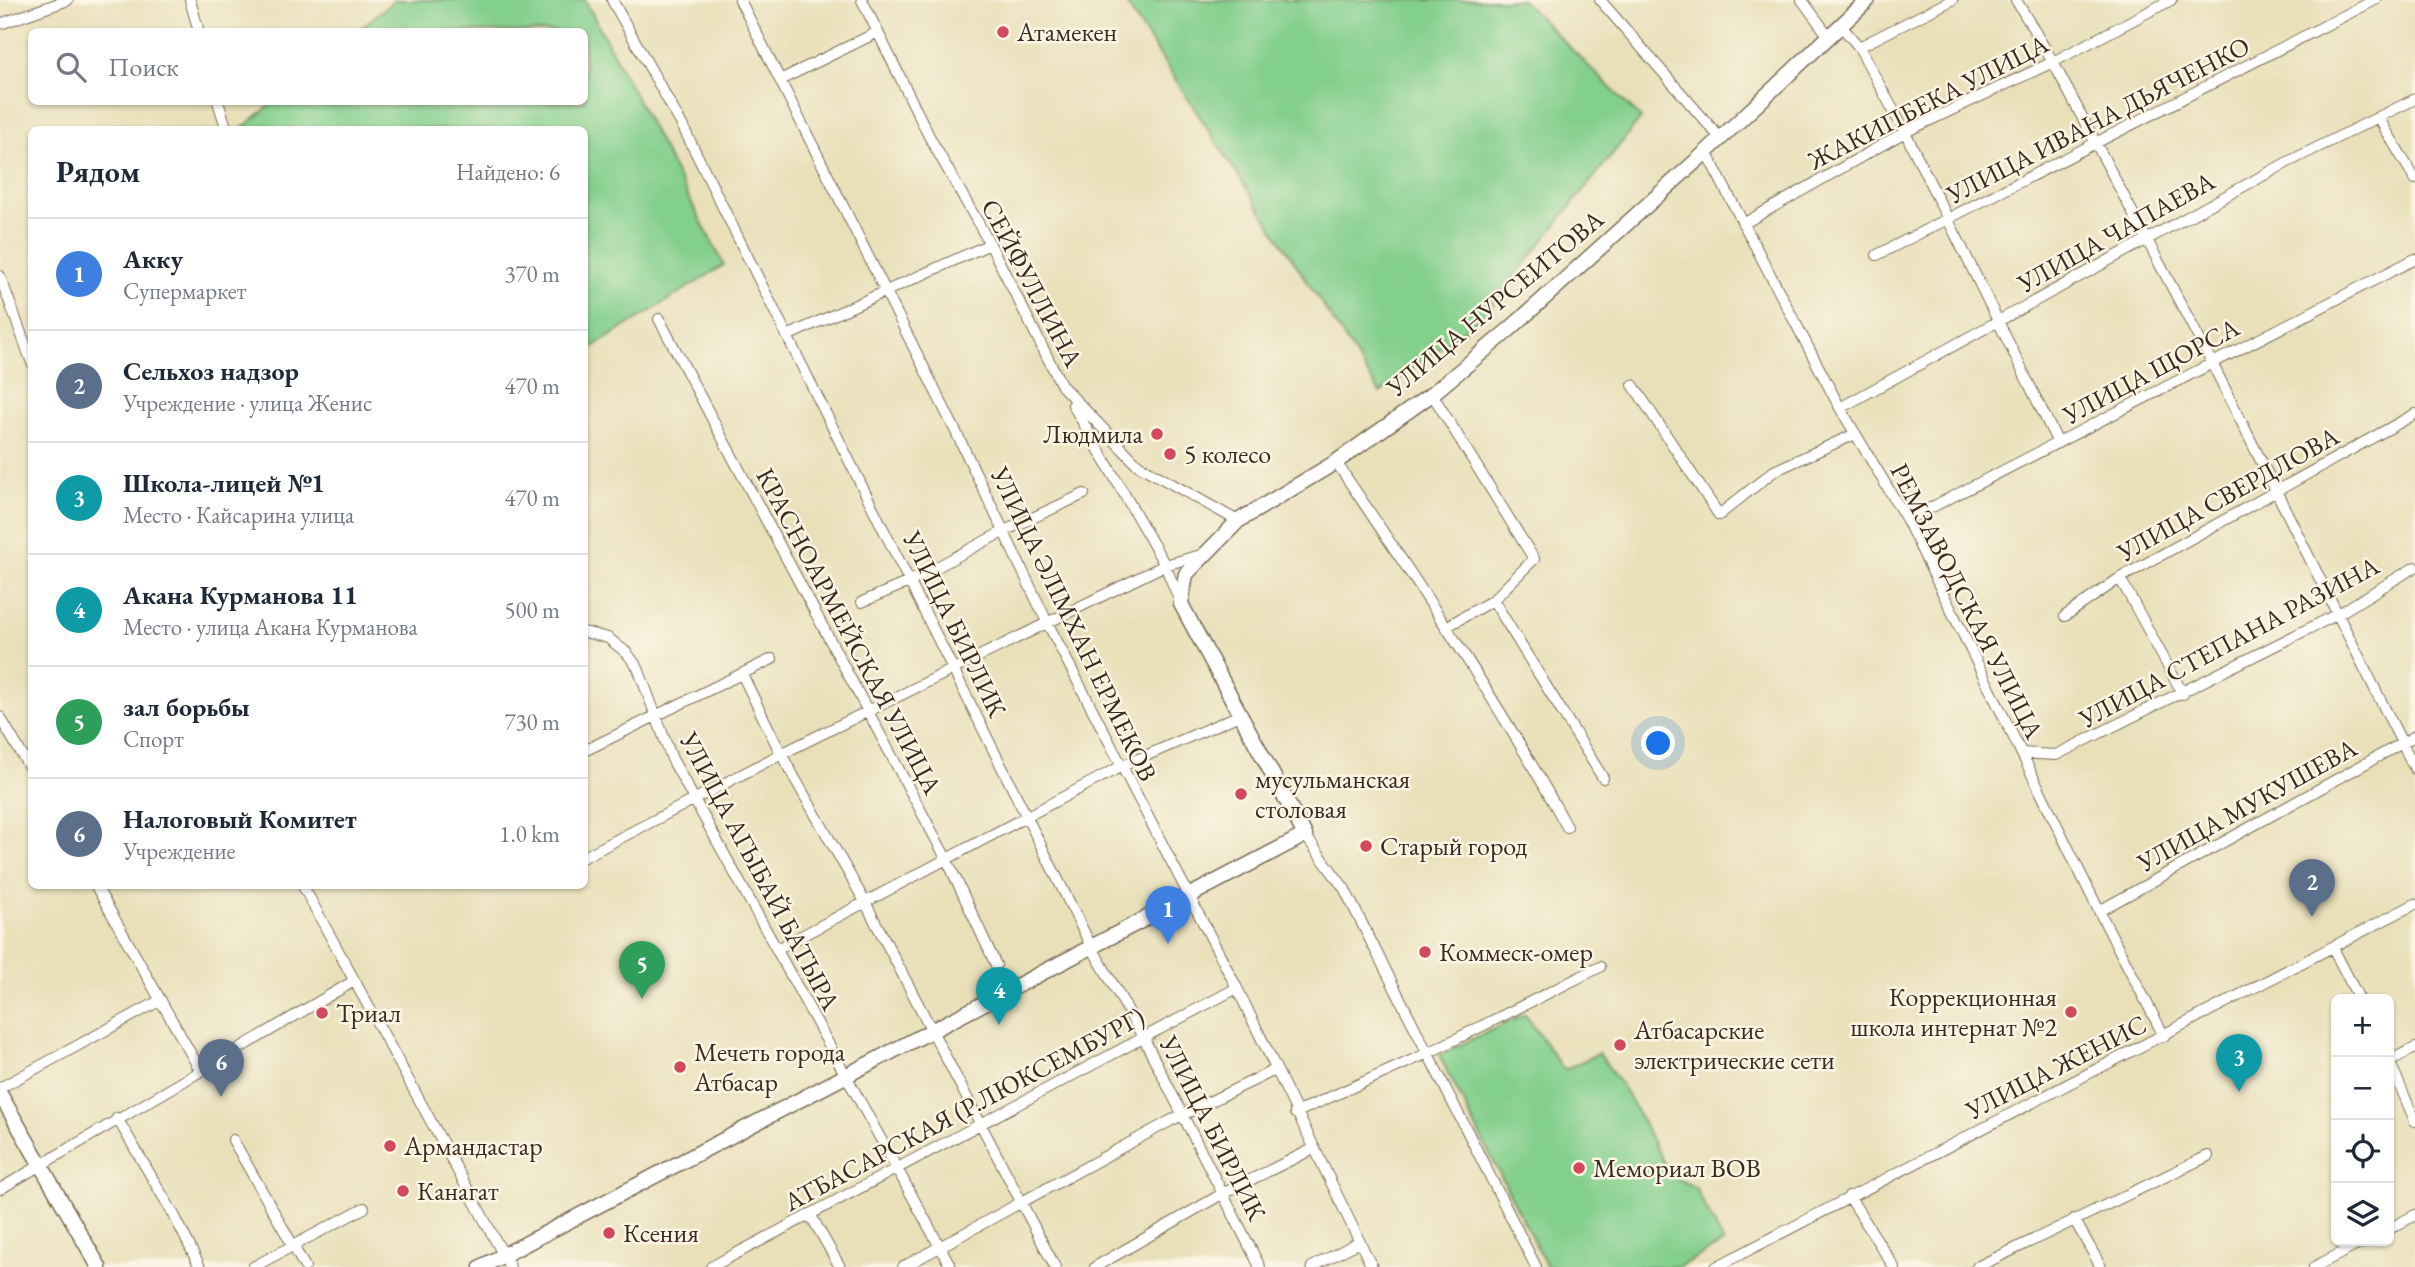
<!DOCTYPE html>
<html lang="ru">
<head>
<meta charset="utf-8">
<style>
	:root { --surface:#fff; --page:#f2f2f3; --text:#1f2937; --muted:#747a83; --line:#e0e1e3; --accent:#0f766e }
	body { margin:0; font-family:"EB Garamond",serif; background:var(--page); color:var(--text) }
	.controls { position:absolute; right:21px; bottom:21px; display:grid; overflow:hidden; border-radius:10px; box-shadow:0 2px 5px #0004 }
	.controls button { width:63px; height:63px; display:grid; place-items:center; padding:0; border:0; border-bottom:2px solid var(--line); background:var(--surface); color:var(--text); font:35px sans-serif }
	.you { position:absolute; left:1659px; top:744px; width:24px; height:24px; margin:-18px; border:5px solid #fff; border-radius:50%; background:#1a73e8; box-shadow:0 0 0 10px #1a73e833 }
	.badge { display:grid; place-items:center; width:46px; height:46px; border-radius:50%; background:var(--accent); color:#fff; font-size:23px; font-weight:700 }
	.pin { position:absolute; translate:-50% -58px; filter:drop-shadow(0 2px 4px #0008) }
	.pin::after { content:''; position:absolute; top:37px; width:24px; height:21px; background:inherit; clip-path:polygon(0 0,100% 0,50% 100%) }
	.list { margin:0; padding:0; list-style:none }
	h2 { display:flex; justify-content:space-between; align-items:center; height:91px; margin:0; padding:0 28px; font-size:30px }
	h2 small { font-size:23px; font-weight:400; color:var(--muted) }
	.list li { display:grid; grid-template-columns:46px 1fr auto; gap:21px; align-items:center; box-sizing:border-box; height:112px; padding:0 28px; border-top:2px solid var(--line) }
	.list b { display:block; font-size:26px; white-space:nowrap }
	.list p { margin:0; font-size:23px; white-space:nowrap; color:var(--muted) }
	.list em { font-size:23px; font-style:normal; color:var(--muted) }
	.icon { flex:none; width:38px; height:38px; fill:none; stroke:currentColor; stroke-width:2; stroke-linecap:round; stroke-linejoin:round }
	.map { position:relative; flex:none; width:2415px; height:1267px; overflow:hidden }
	.search { position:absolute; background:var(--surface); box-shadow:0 2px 5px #0004; left:28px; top:28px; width:560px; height:77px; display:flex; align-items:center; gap:18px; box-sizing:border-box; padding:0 24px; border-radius:10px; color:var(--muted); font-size:26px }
	.panel { position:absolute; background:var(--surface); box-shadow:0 2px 5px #0004; left:28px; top:126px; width:560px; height:763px; border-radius:10px }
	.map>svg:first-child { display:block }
</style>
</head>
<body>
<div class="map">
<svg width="2415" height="1267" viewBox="0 0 2415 1267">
	<rect width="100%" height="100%" fill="#fcf5e5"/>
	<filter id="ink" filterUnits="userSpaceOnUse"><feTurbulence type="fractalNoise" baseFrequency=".0143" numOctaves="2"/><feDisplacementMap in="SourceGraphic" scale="14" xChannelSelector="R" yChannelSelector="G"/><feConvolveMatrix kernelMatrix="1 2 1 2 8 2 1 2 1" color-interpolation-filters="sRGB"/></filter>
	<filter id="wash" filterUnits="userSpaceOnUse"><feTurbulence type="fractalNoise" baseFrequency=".00686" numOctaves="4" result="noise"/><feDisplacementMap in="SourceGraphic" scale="28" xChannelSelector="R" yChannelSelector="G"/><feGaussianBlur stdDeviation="1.57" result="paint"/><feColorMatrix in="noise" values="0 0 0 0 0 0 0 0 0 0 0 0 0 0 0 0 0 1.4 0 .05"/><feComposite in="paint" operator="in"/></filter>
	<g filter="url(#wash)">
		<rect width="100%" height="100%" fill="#e9e0ba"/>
		<path fill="#83cf8c" stroke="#5f7c55" stroke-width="2" d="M395,0h190l139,265 -139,87 -1,-222 -343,-1 33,-27h310v-70l-227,-1z
			M1134,0h388l119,118 -156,196 -105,79 -253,-388z
			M1525,1014l39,56 35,-17 30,44 42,79 24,11 29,56 -46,24h-131l-108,-212z"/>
	</g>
	<g filter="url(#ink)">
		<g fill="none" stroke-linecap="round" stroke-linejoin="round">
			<defs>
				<path id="street" d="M190,0l9,32
					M612,0l71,127 408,819 52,91 117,230
					M740,0l217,434 91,190 189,364 135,279
					M862,0l68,138 60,106 72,142 76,79 100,56
					M1600,0l121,139
					M1802,0l28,38
					M2016,0l37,62 159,301 203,406
					M0,24l68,-24
					M1842,27l17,20 93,-47
					M1859,47l46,85 153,311
					M780,80l98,-48
					M218,102l9,28
					M2378,117l37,62
					M1706,152l134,256 67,112 192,391 65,125
					M1743,224l162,-92 148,-70 118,-62
					M1877,255l498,-255
					M0,276l32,87
					M659,319l288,541 49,105
					M787,336l203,-92
					M1633,385l86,130 55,-44 81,-37
					M1432,394l102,165 -41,41 -47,27
					M1073,405l92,160 16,39
					M1840,408l446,-245 129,-64
					M1336,462c80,119 162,238 231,365
					M1907,520l508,-261
					M2120,578l63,116
					M1493,600l110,178
					M862,602l49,-21 93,-50 80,-37
					M2065,616l55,-38 295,-164
					M584,632l24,6 19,15 11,15 34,91 279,508
					M742,674l39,80 84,148 190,365
					M0,717l32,55
					M584,751l188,-92
					M2021,753l35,2 282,-141 77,-47
					M1305,835l39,53 192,379
					M584,857l197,-103 333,-164 51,-25 36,-10
					M96,886l104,184
					M303,886l207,381
					M2099,911l316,-175
					M2333,948l26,51
					M777,949l343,-182 122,-53
					M2389,1060l26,61
					M2389,1061l26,-13
					M0,1088l161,-88
					M1295,1113l133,-60 172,-86
					M117,1118l57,97 26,52
					M233,1140l72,127
					M0,1189l354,-208
					M1849,1196l45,71
					M810,1214l30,53
					M2074,1219l27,48
					M2389,1229l26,-14
					M253,1267l111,-59
					M711,1267l526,-279
					M903,1267l267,-146 105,-51
					M1095,1267l127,-73 91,-45
					M1312,1267l47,-25
					M1716,1267l699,-363
					M1977,1267l231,-111
					M2314,1267l51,-26"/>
				<path id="secondary" d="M0,1094l99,173
					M481,1267l824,-432 -124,-231 5,-30 52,-53 98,-59 96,-68 78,-65 196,-177 162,-152"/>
			</defs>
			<use href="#street" stroke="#786a55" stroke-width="12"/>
			<use href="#secondary" stroke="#786a55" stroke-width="17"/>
			<use href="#street" stroke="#fff" stroke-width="10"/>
			<use href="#secondary" stroke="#fff" stroke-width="14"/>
		</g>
	</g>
	<g fill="#d1495b" stroke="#fcf5e5" stroke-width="2.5">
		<circle cx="1003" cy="32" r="7"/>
		<circle cx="1157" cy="434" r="7"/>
		<circle cx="1170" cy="454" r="7"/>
		<circle cx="1241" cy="794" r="7"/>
		<circle cx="1366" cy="846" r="7"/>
		<circle cx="1425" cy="952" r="7"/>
		<circle cx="2071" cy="1012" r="7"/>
		<circle cx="322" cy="1013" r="7"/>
		<circle cx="1620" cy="1045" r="7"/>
		<circle cx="680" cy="1067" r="7"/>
		<circle cx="390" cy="1146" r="7"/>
		<circle cx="1579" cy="1168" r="7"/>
		<circle cx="403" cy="1191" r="7"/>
		<circle cx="609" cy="1233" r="7"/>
	</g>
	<g text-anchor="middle" stroke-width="5" stroke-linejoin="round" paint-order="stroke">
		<g font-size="26" fill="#3b2a1e" stroke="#fcf5e5" text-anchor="start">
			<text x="1017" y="41">Атамекен</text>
			<text x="1143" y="443" text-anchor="end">Людмила</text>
			<text x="1184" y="463">5 колесо</text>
			<text x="1255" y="788">мусульманская<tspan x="1255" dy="30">столовая</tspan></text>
			<text x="1380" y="855">Старый город</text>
			<text x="1439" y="961">Коммеск-омер</text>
			<text x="2057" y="1006" text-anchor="end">Коррекционная<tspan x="2057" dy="30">школа интернат №2</tspan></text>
			<text x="336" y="1022">Триал</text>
			<text x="1634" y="1039">Атбасарские<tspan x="1634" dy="30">электрические сети</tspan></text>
			<text x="694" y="1061">Мечеть города<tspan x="694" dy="30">Атбасар</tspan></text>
			<text x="404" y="1155">Армандастар</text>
			<text x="1593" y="1177">Мемориал ВОВ</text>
			<text x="417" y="1200">Канагат</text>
			<text x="623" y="1242">Ксения</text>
		</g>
		<g font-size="26" fill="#3b2a1e" stroke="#fcf5e5">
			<text transform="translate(1928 102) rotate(-27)" y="9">ЖАКИПБЕКА УЛИЦА</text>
			<text transform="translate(2098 120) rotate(-27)" y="9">УЛИЦА ИВАНА ДЬЯЧЕНКО</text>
			<text transform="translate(2116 232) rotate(-29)" y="9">УЛИЦА ЧАПАЕВА</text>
			<text transform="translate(1032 283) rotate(62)" y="9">СЕЙФУЛЛИНА</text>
			<text transform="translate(1495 303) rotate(-40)" y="9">УЛИЦА НУРСЕИТОВА</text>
			<text transform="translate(2151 371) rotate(-28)" y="9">УЛИЦА ЩОРСА</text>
			<text transform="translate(2228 494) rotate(-29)" y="9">УЛИЦА СВЕРДЛОВА</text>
			<text transform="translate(1967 601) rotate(63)" y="9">РЕМЗАВОДСКАЯ УЛИЦА</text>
			<text transform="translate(955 624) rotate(64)" y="9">УЛИЦА БИРЛИК</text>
			<text transform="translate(1074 624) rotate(64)" y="9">УЛИЦА ӘЛІМХАН ЕРМЕКОВ</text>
			<text transform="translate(849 631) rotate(62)" y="9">КРАСНОАРМЕЙСКАЯ УЛИЦА</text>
			<text transform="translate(2229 642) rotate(-28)" y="9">УЛИЦА СТЕПАНА РАЗИНА</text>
			<text transform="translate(2247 805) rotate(-29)" y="9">УЛИЦА МУКУШЕВА</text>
			<text transform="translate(760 871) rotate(62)" y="9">УЛИЦА АГЫБАЙ БАТЫРА</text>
			<text transform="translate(2056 1067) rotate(-27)" y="9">УЛИЦА ЖЕНИС</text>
			<text transform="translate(964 1109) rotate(-28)" y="9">АТБАСАРСКАЯ (Р.ЛЮКСЕМБУРГ)</text>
			<text transform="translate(1213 1128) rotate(63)" y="9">УЛИЦА БИРЛИК</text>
		</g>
	</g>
</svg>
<div class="controls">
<button>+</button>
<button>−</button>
<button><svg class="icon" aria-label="locate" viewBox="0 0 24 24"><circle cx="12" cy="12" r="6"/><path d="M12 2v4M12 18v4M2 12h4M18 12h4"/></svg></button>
<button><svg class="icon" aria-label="layers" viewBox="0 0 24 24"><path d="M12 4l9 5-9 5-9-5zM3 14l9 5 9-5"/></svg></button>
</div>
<div class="you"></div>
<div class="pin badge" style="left:1168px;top:944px;background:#3f7fe0">1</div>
<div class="pin badge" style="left:2312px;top:917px;background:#5c6f8a">2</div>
<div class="pin badge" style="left:2239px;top:1092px;background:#0f9aa8">3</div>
<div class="pin badge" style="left:999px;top:1025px;background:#0f9aa8">4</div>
<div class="pin badge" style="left:642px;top:999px;background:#2e9e5b">5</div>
<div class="pin badge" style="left:221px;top:1097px;background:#5c6f8a">6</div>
<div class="search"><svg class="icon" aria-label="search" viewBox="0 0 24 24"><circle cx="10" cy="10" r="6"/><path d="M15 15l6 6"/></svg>Поиск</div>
<section class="panel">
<h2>Рядом<small>Найдено: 6</small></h2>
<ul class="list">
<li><span class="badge" style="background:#3f7fe0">1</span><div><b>Акку</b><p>Супермаркет</p></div><em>370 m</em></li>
<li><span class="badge" style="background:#5c6f8a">2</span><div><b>Сельхоз надзор</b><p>Учреждение · улица Женис</p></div><em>470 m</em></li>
<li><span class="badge" style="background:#0f9aa8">3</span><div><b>Школа-лицей №1</b><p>Место · Кайсарина улица</p></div><em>470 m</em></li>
<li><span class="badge" style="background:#0f9aa8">4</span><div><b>Акана Курманова 11</b><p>Место · улица Акана Курманова</p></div><em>500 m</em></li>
<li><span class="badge" style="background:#2e9e5b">5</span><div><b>зал борьбы</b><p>Спорт</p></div><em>730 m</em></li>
<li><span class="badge" style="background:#5c6f8a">6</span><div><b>Налоговый Комитет</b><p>Учреждение</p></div><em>1.0 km</em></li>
</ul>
</section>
</div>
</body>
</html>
